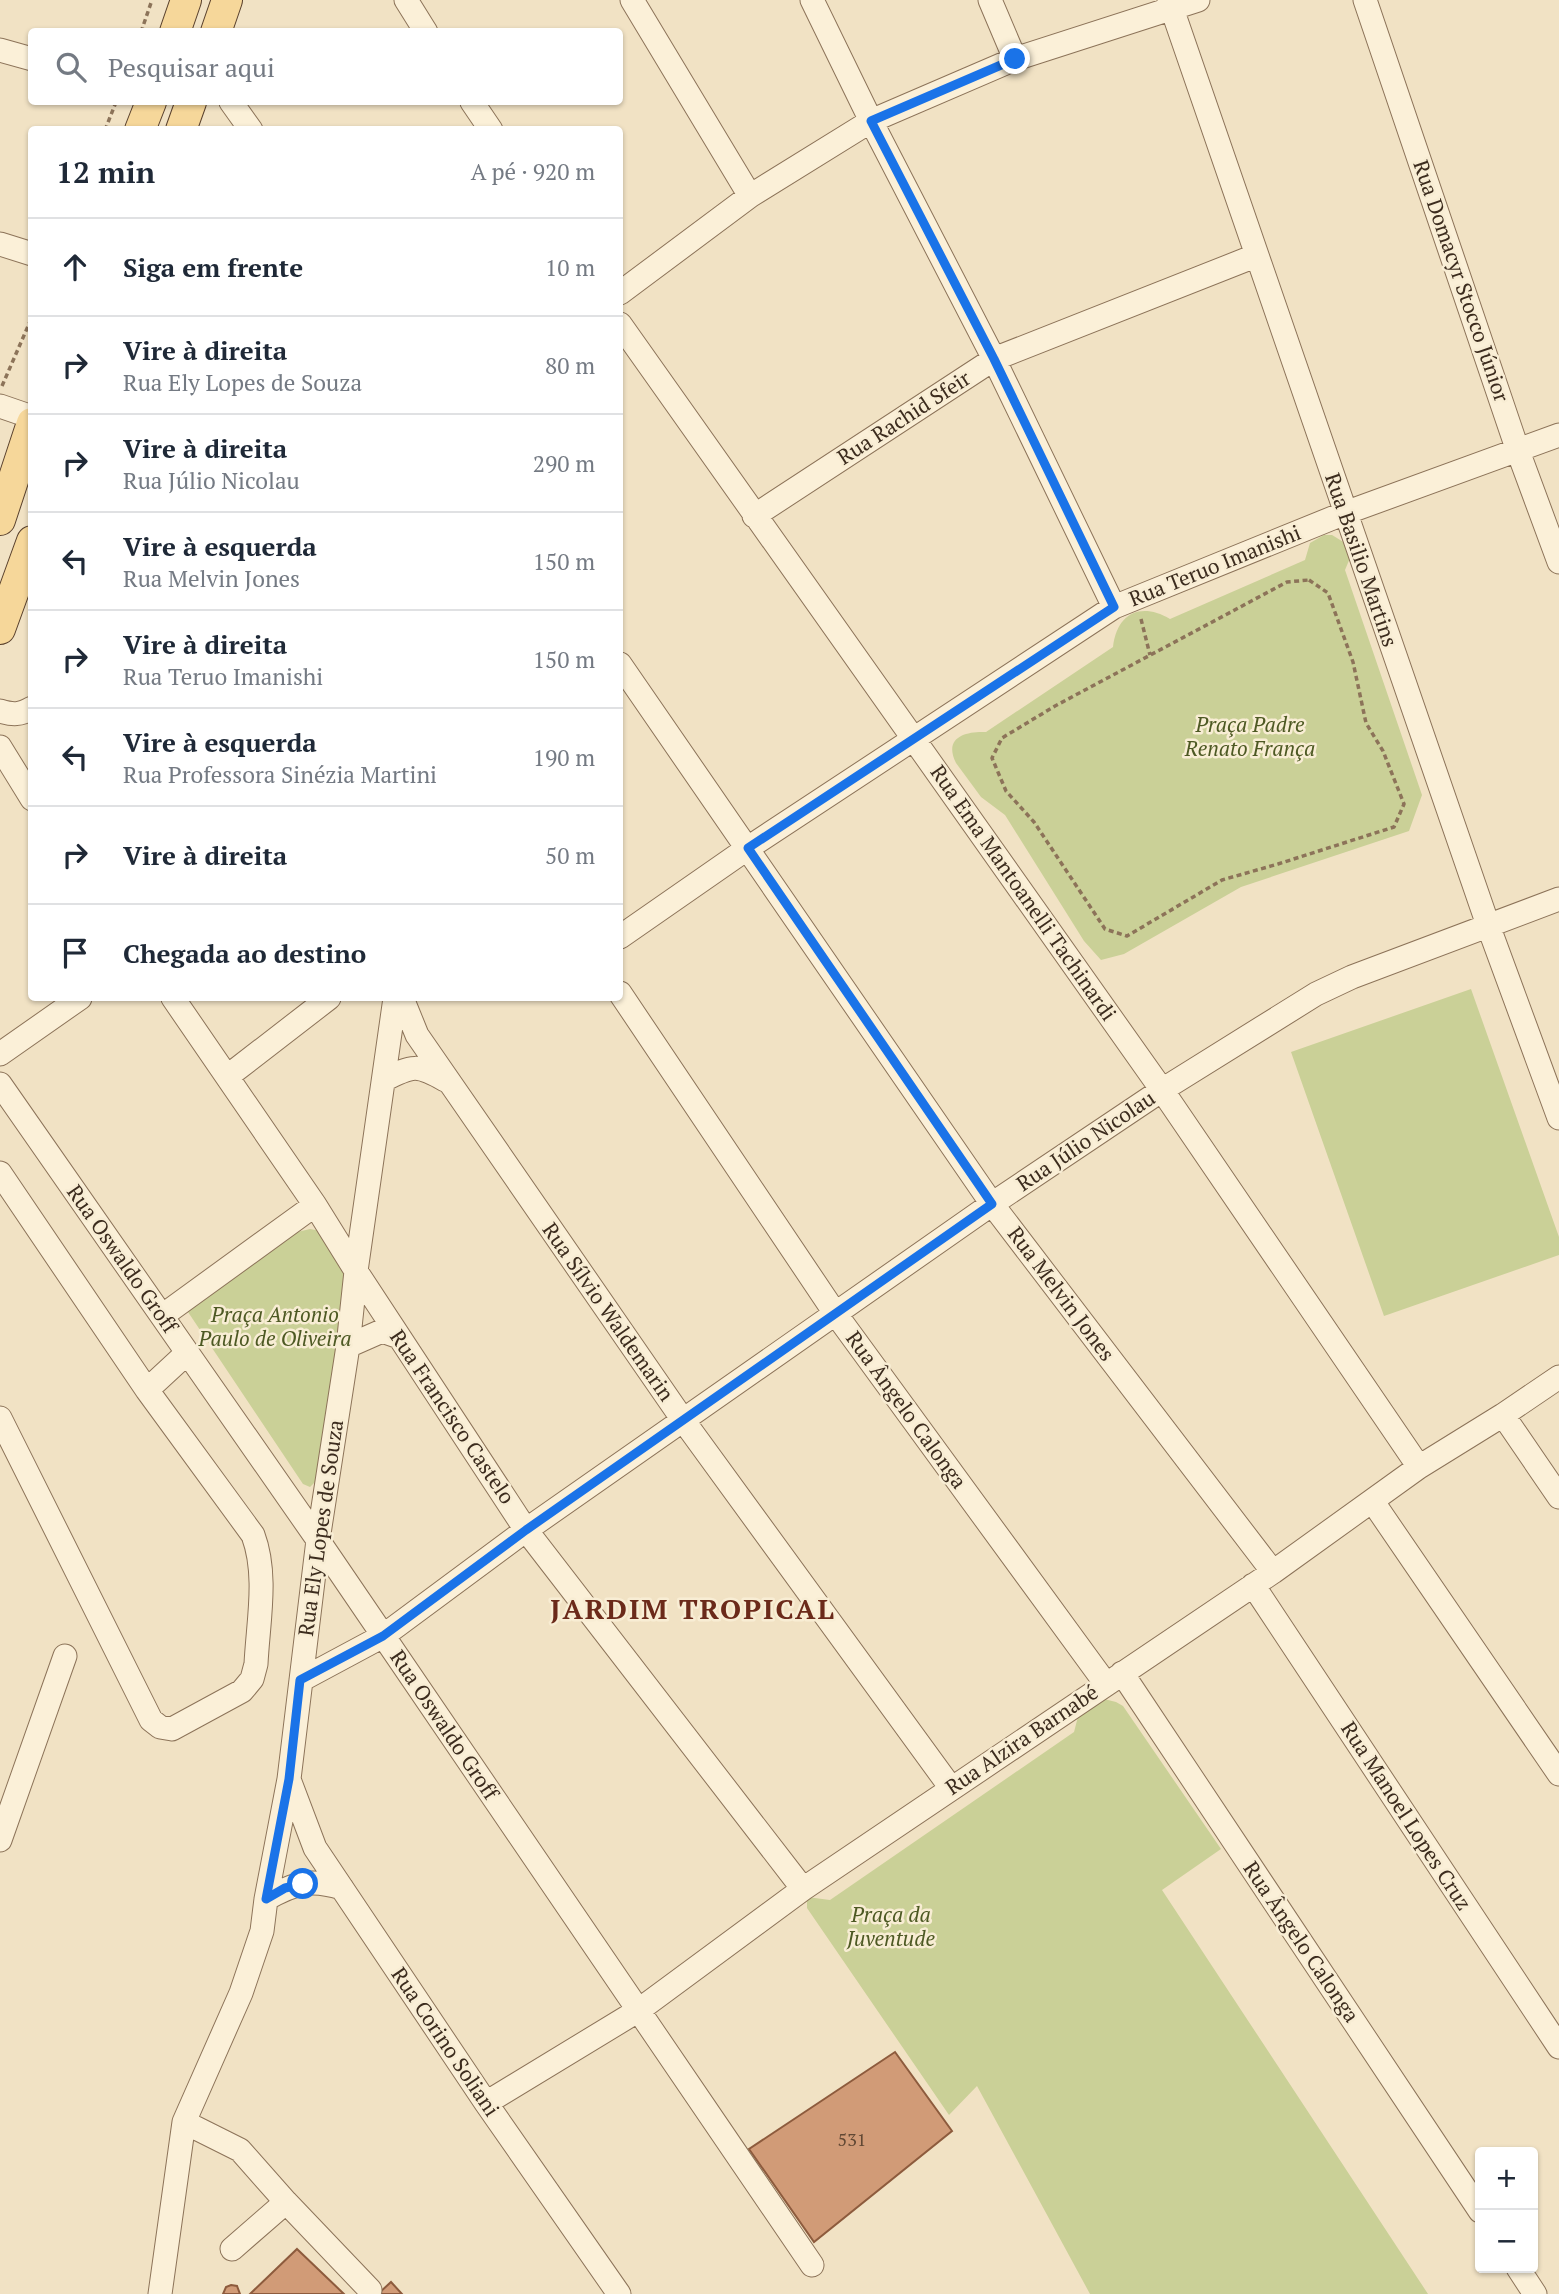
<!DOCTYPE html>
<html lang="pt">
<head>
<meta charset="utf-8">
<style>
	:root { --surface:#fff; --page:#f2f2f3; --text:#1f2937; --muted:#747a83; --line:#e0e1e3 }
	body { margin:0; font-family:"PT Serif",serif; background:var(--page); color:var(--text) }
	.controls { position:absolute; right:21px; bottom:21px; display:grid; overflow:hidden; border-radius:7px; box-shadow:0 2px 5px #0004 }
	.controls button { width:63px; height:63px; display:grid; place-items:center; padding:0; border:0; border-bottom:2px solid var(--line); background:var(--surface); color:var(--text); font:35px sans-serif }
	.stop { position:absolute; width:21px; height:21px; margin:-16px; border:5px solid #1a73e8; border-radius:50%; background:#fff }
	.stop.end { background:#1a73e8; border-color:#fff; box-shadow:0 2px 7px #0008 }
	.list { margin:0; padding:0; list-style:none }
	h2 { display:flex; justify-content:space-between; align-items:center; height:91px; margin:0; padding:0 28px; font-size:30px }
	h2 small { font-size:23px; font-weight:400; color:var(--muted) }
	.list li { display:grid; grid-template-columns:46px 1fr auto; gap:21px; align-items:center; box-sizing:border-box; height:98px; padding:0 28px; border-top:2px solid var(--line) }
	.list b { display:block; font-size:26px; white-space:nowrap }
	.list p { margin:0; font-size:23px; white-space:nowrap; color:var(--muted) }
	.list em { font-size:23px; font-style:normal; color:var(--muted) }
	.icon { flex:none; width:38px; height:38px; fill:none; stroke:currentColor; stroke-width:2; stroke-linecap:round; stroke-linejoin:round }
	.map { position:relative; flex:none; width:1559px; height:2294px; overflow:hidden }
	.search { position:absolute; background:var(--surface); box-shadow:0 2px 5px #0004; left:28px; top:28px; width:595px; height:77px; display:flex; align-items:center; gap:18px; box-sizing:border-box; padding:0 24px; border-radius:7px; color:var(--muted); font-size:26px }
	.panel { position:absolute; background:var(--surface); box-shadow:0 2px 5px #0004; left:28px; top:126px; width:595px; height:875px; border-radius:7px }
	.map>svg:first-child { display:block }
</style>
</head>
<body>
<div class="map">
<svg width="1559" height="2294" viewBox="0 0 1559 2294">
	<rect width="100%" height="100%" fill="#f1e2c4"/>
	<path fill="#cad097" d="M1324,535h8l13,8 5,15 -5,12 77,225 -13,36 -168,56 -117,67 -23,6 -17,-19 -79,-126 -24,-18 -25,-34c-13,-26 10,-32 30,-31l127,-85c4,-34 28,-45 57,-28l135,-59 5,-17z
		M1471,989l88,248v18l-175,61 -93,-264z
		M310,1229l11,2 29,43 -35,208 -5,5 -7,-3 -117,-175 107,-76z
		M1104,1699l12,3 7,4 98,143 -59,41 266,404h-338l-113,-208 -28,29 -142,-207v-11l23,3 244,-168 6,-23z"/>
	<path fill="#d19b77" stroke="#8d5b3d" stroke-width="2" d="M895,2052l57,79 -138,111 -65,-93z
		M297,2249l47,45h-94z
		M391,2282l11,12h-24z
		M231,2285l6,1 3,8h-17l3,-7z"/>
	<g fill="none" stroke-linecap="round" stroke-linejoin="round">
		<defs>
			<path id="minor" d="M406,0l20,32
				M632,0l118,196
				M812,0l59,121 123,238 120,248
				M990,0l25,59
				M1169,0l319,925 71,193
				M1365,0l153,451 41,111
				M0,50l32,9
				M231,102l20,28
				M472,102l19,28
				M0,244l32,10
				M620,293l130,-97 121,-75 144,-62 183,-59
				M620,324l542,766 257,377
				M0,406l32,11
				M754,516l240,-157 261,-103
				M620,664l372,540 281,368
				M0,711c13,4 20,4 32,-3
				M0,747l32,52
				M620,937l128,-89 366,-241 231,-94 214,-78
				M620,993l215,320 271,371
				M173,998l142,207 41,66 170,259 277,359
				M402,998l15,37 266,385 268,368
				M0,1054l80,-56
				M228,1076l101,-78
				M384,1080c29,-15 33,-16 61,0
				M0,1084l318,456 494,725
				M0,1173l147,217 106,145c15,40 5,87 3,129l-4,15 -10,12 -70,38 -12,-2 -9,-7 -151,-302
				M162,1316l153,-111
				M348,1346l34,-15 17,6
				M147,1390l40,-37
				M1503,1415l56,82
				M1373,1502l186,272
				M1253,1585l306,462
				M1122,1673l358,538
				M301,1680l82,-44 143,-106 466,-326 170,-114 154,-96 36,-17 207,-78
				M290,1782l25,66 171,255 133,191
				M0,1840l65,-184
				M266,1899c29,-16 44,-21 76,-11
				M486,2103l153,-93 164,-121 470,-317 146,-105 84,-52 56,-38
				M184,2122l56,28 46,52 84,88
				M232,2249l54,-47
				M1518,2268l17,26
				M160,2294l24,-172 57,-129 21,-62 4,-32 23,-120 29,-239 30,-194 8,-75 39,-273"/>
			<path id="major" d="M175,32l11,-32
				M216,32l11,-32
				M140,130l11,-28
				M181,130l10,-28
				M0,520l32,-97
				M0,629l32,-88"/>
		</defs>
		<use href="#minor" stroke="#8c7359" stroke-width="25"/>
		<use href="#major" stroke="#5a412d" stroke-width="32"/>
		<path stroke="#8c7359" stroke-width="3.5" stroke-dasharray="5 3.5" stroke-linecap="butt" d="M141,32l11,-32
			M105,130l11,-28
			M2,386l30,-69
			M1309,580l19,13 25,69 13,61 17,28 21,53 -10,23 -116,37 -56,16 -95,56 -22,-7 -71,-107 -28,-31 -14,-33 10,-20 53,-32 232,-124z
			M1141,619l9,36"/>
		<use href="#minor" stroke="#fbf0d8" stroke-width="23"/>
		<use href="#major" stroke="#f6d79a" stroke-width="30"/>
	</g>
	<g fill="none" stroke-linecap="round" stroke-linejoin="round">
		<path stroke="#1a73e8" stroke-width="9" d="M303,1884l-18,4 -19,11 23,-120 11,-99 83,-44 143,-106 466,-326 -244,-356 366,-241 -120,-248 -123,-238 144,-62"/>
	</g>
	<g text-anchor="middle" stroke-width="5" stroke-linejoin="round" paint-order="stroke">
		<g font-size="18" fill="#614834">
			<text x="852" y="2146">531</text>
		</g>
		<g font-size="21" fill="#3c2c1e" stroke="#f8edd4">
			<text transform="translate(1461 281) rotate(71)" y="7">Rua Domacyr Stocco Júnior</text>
			<text transform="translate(904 418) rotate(-33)" y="7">Rua Rachid Sfeir</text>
			<text transform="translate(1361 560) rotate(71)" y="7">Rua Basilio Martins</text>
			<text transform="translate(1215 566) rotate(-22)" y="7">Rua Teruo Imanishi</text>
			<text transform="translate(1023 893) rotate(55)" y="7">Rua Ema Mantoanelli Tachinardi</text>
			<text transform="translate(1086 1141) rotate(-34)" y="7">Rua Júlio Nicolau</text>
			<text transform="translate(122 1259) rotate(55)" y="7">Rua Oswaldo Groff</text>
			<text transform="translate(1061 1294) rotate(53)" y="7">Rua Melvin Jones</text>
			<text transform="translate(608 1312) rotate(55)" y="7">Rua Sílvio Waldemarin</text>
			<text transform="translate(906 1410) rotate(54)" y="7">Rua Ângelo Calonga</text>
			<text transform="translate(452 1417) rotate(56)" y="7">Rua Francisco Castelo</text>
			<text transform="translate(321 1528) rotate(-82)" y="7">Rua Ely Lopes de Souza</text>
			<text transform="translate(444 1725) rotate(56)" y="7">Rua Oswaldo Groff</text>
			<text transform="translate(1022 1740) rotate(-34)" y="7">Rua Alzira Barnabé</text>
			<text transform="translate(1406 1816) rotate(57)" y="7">Rua Manoel Lopes Cruz</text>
			<text transform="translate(1301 1942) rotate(56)" y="7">Rua Ângelo Calonga</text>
			<text transform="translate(445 2042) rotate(56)" y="7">Rua Corino Soliani</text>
		</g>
		<g font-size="21" font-style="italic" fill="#4d5923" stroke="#f8edd4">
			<text x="1250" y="732">Praça Padre<tspan x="1250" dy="24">Renato França</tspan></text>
			<text x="275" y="1322">Praça Antonio<tspan x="275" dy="24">Paulo de Oliveira</tspan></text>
			<text x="891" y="1922">Praça da<tspan x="891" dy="24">Juventude</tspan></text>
		</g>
		<g font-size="28" font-weight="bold" letter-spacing="2" fill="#6b2a1a" stroke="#f8edd4">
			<text x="693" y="1619">JARDIM TROPICAL</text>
		</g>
	</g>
</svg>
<div class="controls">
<button>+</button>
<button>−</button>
</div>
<div class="stop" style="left:303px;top:1884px"></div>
<div class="stop end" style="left:1015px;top:59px"></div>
<div class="search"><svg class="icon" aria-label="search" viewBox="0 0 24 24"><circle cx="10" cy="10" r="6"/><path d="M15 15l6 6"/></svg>Pesquisar aqui</div>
<section class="panel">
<h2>12 min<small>A pé · 920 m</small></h2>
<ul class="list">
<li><svg class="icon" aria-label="ahead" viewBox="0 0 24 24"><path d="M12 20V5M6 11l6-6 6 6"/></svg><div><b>Siga em frente</b></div><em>10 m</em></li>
<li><svg class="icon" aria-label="right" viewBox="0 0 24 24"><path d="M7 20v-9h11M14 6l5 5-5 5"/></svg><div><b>Vire à direita</b><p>Rua Ely Lopes de Souza</p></div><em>80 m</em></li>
<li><svg class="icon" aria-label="right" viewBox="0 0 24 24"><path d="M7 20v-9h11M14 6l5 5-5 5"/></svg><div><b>Vire à direita</b><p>Rua Júlio Nicolau</p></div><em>290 m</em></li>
<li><svg class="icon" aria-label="left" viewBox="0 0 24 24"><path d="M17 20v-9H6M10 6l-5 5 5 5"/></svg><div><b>Vire à esquerda</b><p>Rua Melvin Jones</p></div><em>150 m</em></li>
<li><svg class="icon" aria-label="right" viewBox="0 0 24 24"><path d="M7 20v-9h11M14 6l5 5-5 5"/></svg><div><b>Vire à direita</b><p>Rua Teruo Imanishi</p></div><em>150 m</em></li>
<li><svg class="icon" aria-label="left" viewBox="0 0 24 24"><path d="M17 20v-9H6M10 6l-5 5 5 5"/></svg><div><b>Vire à esquerda</b><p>Rua Professora Sinézia Martini</p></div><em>190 m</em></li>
<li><svg class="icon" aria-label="right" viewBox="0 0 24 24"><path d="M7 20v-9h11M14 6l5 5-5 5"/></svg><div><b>Vire à direita</b></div><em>50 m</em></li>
<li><svg class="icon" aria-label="arrive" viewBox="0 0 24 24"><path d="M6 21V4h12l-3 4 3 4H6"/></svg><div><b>Chegada ao destino</b></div></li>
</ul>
</section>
</div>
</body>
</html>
